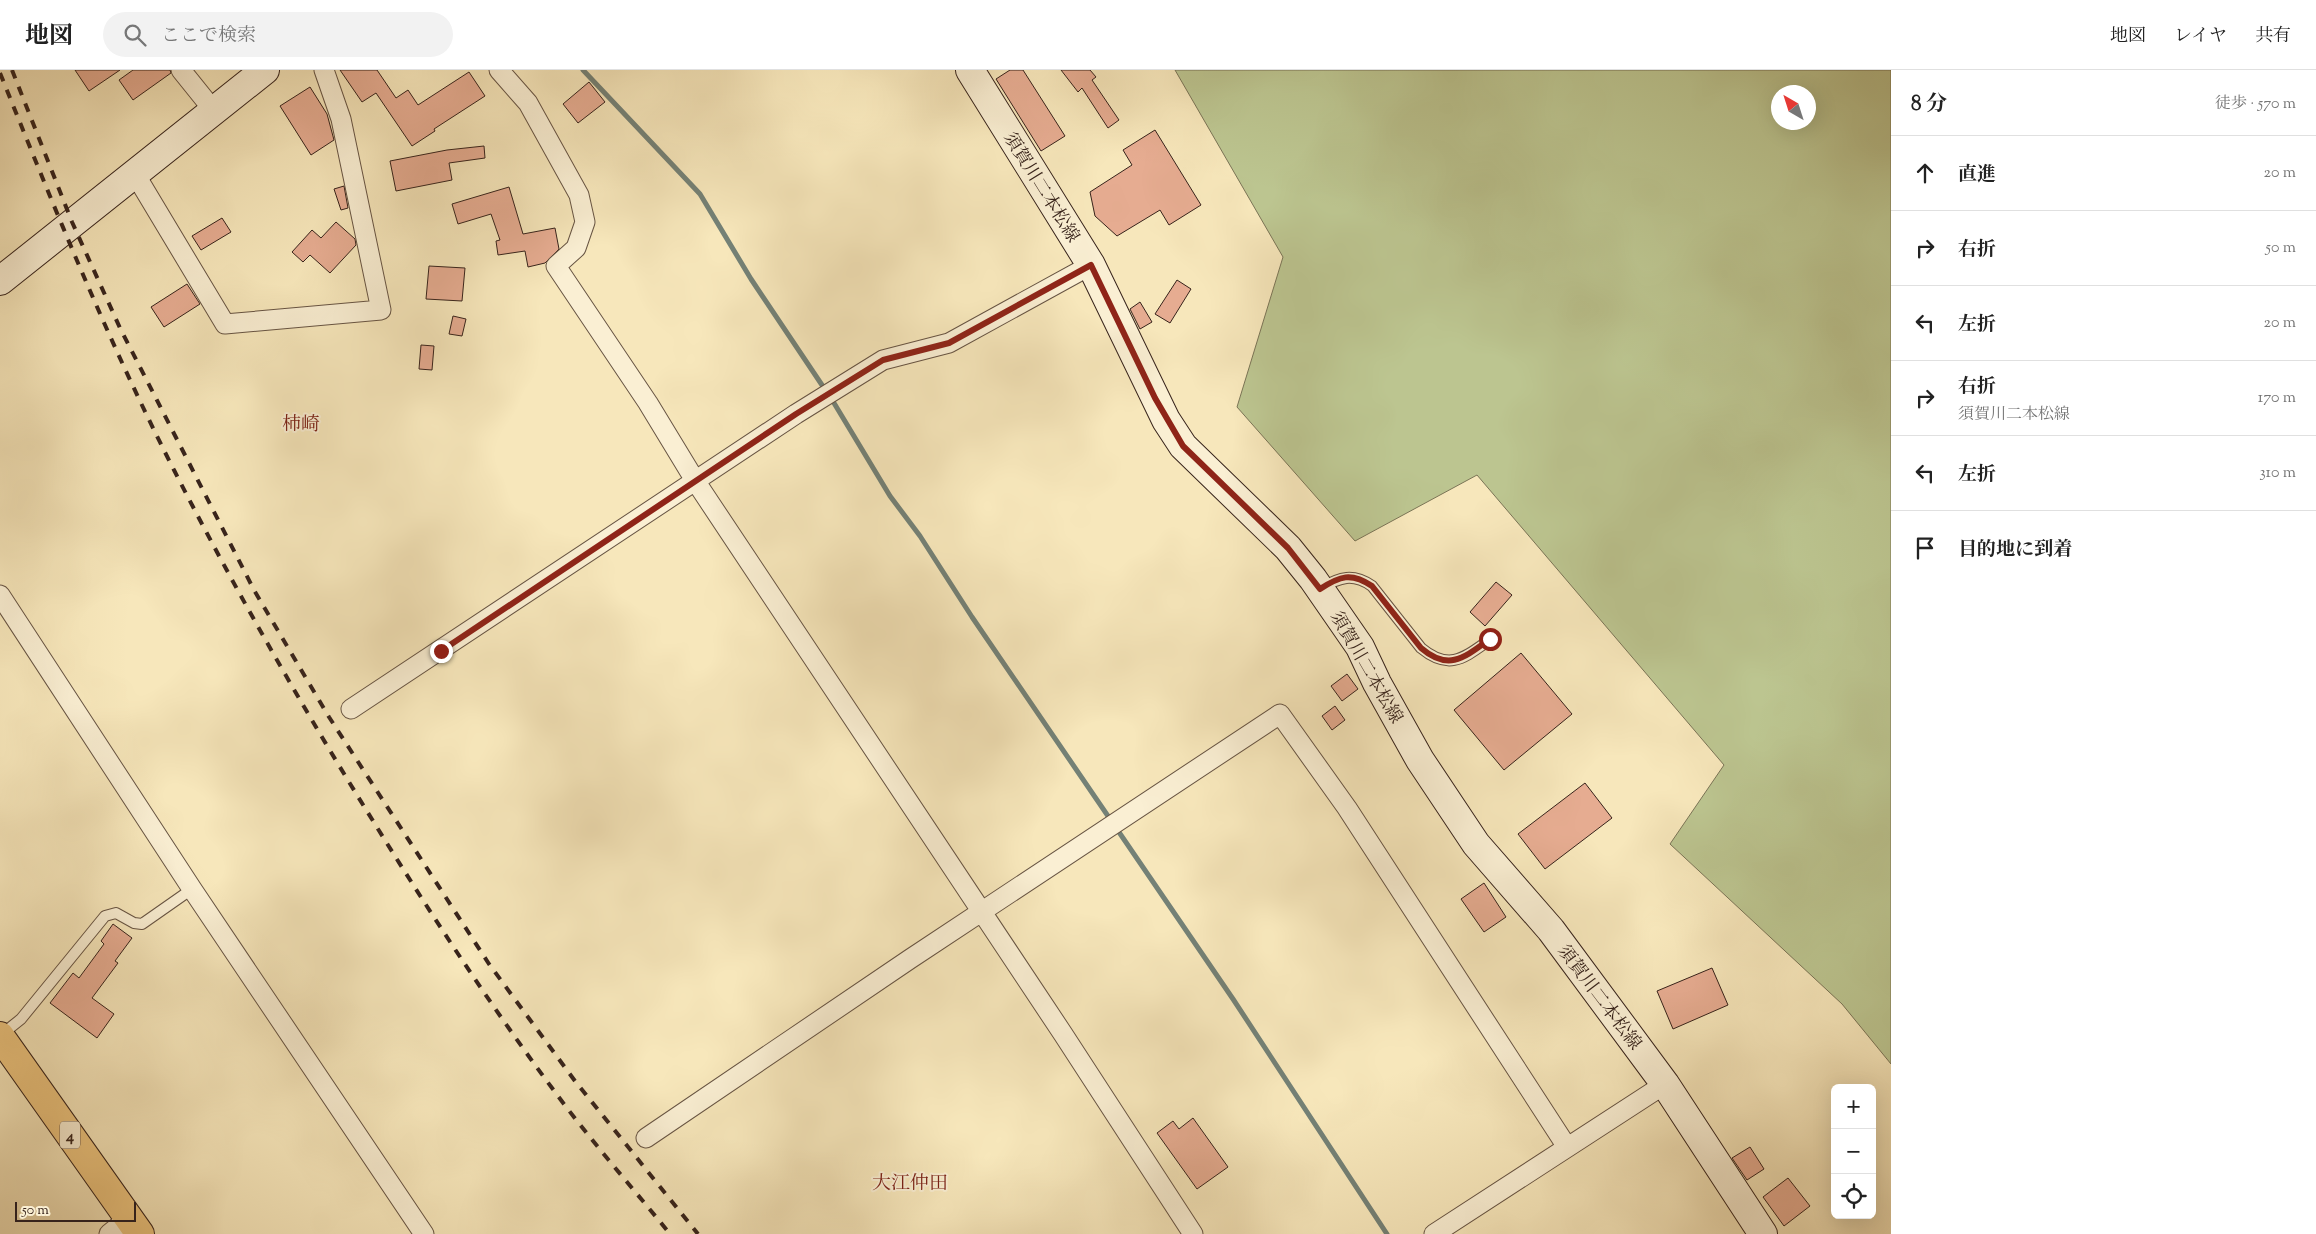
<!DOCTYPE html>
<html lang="ja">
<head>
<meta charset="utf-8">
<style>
	:root { --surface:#fff; --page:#f2f2f2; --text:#222; --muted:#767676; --line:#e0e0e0 }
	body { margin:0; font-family:"Sorts Mill Goudy","Noto Serif JP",serif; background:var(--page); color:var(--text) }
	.controls { position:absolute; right:15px; bottom:15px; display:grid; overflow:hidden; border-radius:8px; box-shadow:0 5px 20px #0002 }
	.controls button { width:45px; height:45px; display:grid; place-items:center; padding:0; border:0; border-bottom:1px solid var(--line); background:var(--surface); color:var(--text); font:25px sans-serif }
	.compass { position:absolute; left:1771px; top:15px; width:45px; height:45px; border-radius:50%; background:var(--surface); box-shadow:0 5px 20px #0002; rotate:321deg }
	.scale { position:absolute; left:15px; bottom:12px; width:121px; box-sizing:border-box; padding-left:5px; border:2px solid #37231b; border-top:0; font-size:14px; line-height:18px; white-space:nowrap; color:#37231b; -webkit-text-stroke:4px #faefd3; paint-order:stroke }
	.stop { position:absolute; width:15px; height:15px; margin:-11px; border:4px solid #8f2418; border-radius:50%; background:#fff }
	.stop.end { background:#8f2418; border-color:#fff; box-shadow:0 1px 5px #0008 }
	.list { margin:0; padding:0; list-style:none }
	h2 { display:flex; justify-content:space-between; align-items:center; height:65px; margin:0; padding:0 20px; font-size:21px }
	h2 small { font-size:16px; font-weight:400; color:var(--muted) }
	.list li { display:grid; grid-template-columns:32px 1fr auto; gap:15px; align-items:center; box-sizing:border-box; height:75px; padding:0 20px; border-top:1px solid var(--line) }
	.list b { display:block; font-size:19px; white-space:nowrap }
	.list p { margin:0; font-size:16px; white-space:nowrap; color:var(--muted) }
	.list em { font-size:16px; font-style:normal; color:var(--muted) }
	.icon { flex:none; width:28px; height:28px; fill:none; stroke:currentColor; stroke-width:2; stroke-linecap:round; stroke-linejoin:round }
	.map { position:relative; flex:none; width:1891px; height:1164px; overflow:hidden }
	header { display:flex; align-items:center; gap:30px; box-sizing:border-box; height:70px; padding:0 25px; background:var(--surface); border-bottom:1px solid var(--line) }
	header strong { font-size:24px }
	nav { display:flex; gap:28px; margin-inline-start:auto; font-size:18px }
	.search { width:350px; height:45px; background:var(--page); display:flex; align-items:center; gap:12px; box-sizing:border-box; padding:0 18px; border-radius:28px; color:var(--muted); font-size:19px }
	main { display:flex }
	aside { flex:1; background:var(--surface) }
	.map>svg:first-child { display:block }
</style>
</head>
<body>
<header>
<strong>地図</strong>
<div class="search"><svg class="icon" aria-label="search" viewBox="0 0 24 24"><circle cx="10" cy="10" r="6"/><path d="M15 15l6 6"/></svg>ここで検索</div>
<nav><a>地図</a><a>レイヤ</a><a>共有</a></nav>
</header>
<main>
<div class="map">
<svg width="1891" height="1164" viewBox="0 0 1891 1164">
	<rect width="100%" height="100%" fill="#f7e7bb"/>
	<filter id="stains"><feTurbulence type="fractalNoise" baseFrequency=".004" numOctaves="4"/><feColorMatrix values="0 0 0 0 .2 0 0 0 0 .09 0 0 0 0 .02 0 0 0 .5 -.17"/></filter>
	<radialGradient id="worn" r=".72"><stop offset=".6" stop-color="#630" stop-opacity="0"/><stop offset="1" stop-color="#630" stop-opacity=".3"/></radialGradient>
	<path fill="#bcc590" stroke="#7a7456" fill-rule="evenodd" d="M1175,0h716v994l-49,-60 -172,-160 54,-79 -247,-290 -122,66 -118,-134 46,-150zM1778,22h30v30h-30z"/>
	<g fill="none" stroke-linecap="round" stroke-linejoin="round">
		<path stroke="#748176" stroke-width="5" d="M583,0l117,124 51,85 75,112
			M831,328l59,98 30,40 52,81 261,382 154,235"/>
	</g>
	<path fill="#e6ac91" stroke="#37231b" d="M75,0h45l-31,21z
		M133,0h37l1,3 -38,27 -14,-20z
		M340,0h37l19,28 12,-8 10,15 51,-33 16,24 -51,33 1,2 -23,15 -36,-53 -14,9z
		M1010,0h13l42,66 -24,15 -45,-72z
		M1061,0h29l6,7 -4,3 27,40 -11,8 -26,-40 -4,4z
		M589,12l16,20 -27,21 -15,-19z
		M310,17l17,27 7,26 -23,15 -31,-49z
		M1155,60l46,75 -32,20 -9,-15 -43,26 -22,-20 -5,-24 42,-27 -9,-15z
		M484,76l1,12 -36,5 3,17 -56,11 -6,-30 57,-11z
		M344,116l4,22 -7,2 -7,-21z
		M509,117l14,47 32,-6 4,21 -14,14 -17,4 -3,-16 -27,4 -2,-14 4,-1 -9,-26 -33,10 -6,-20z
		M222,148l9,14 -30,18 -9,-14z
		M336,152l19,17 1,6 -26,28 -20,-18 -7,7 -11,-10 20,-22 9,8z
		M429,196l36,2 -3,33 -36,-2z
		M1177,210l14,9 -21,34 -15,-9z
		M187,214l13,20 -36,23 -13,-20z
		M1140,232l12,20 -12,7 -10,-20z
		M453,246l13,3 -4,17 -13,-2z
		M421,275l13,1 -2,24 -13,-1z
		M1496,512l16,13 -27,31 -15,-14z
		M1521,583l51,61 -68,56 -50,-60z
		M1347,604l11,15 -16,12 -11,-15z
		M1335,636l10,14 -13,10 -10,-14z
		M1585,713l27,35 -67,51 -27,-35z
		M1484,813l22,34 -22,15 -23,-33z
		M113,854l19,14 -17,23 3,2 -26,35 22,16 -17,24 -47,-35 23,-30 6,5 25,-34 -3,-3z
		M1712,898l16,37 -55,24 -16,-38z
		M1193,1048l35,49 -31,22 -40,-56 16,-12 6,8z
		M1750,1077l14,22 -17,11 -15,-22z
		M1788,1108l22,28 -26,20 -21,-29z"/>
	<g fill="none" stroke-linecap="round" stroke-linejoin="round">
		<defs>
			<path id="lane" d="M1321,518c19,-11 32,-15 51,-2l49,62c29,24 44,9 70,-9
				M1,965l20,-16 84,-103 11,-3 18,10 8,1 50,-35"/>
			<path id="street" d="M181,0l33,41
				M499,0l29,33 51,92 6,27 -9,26 -20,18 92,137 48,79 367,552 130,200
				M135,104l90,150 156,-14 -40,-191 -17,-49
				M0,525l192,294 232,345
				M351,639l445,-295 87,-54 66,-17 142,-78
				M646,1068l264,-179 370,-245 67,94 220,339
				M109,1164l10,-8
				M1434,1164l231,-150"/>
			<path id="secondary" d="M970,0l121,195 75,155 17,26 105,102 25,31 47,68 17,36 43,77 56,84 75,86 114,154 98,150
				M0,211l265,-211"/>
			<path id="highway" d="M0,966l140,198"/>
		</defs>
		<use href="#lane" stroke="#675443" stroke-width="12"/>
		<use href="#street" stroke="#675443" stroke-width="21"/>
		<use href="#secondary" stroke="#37231b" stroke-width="30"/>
		<use href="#highway" stroke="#37231b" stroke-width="30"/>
		<use href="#lane" stroke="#faefd3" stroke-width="10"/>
		<use href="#street" stroke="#faefd3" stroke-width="19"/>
		<use href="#secondary" stroke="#faefd3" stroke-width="28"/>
		<use href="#highway" stroke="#ecc47e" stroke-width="28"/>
		<path stroke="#37231b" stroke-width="4" stroke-dasharray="9 9" stroke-linecap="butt" d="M12,0l60,152 48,106 134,262 75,127 160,247 86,117 123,153
			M0,3c54,134 108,268 174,397 54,106 113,210 175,312 65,106 132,211 206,310 36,49 77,95 115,142"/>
	</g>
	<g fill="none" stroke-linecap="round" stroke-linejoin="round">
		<path stroke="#8f2418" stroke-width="6" d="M441,581l355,-237 87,-54 66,-17 142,-78 64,133 28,48 105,102 32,41c20,-13 31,-17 52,-3l49,62c28,24 44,9 69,-9"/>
	</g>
	<g text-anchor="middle" stroke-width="4" stroke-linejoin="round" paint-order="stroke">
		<rect fill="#faefd3" stroke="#726052" stroke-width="1" x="60" y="1051.5" width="20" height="27" rx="4"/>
		<g font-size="16" font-weight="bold" fill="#37231b">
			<text x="70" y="1071">4</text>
		</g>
		<g font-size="18" fill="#37231b" stroke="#faefd3">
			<text transform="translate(1042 117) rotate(58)" y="6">須賀川二本松線</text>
			<text transform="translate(1367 597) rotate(60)" y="6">須賀川二本松線</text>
			<text transform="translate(1600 927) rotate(53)" y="6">須賀川二本松線</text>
		</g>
		<g font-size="19" fill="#7a1f14" stroke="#faefd3">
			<text x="301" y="360">柿崎</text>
			<text x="910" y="1119">大江仲田</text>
		</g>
	</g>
	<rect width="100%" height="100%" filter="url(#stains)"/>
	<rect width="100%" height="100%" fill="url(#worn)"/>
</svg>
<div class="controls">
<button>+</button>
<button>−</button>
<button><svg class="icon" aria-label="locate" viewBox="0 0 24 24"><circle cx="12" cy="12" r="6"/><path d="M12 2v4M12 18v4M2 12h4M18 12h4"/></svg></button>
</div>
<svg class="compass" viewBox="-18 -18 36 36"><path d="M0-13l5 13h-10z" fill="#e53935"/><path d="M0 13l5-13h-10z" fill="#767676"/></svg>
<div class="scale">50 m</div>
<div class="stop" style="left:1490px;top:569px"></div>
<div class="stop end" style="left:441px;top:581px"></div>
</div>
<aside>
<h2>8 分<small>徒歩 · 570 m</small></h2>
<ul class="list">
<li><svg class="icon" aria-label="ahead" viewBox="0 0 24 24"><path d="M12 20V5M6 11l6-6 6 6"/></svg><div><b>直進</b></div><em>20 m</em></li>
<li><svg class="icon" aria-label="right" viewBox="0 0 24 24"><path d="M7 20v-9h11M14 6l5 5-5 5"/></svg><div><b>右折</b></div><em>50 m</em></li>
<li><svg class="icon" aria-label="left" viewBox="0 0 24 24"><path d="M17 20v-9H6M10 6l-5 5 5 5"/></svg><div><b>左折</b></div><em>20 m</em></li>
<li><svg class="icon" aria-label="right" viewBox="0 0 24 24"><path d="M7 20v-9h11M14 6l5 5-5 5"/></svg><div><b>右折</b><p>須賀川二本松線</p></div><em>170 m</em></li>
<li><svg class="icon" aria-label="left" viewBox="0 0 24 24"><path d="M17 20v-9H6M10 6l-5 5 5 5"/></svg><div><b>左折</b></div><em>310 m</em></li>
<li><svg class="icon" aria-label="arrive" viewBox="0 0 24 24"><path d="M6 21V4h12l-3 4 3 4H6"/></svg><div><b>目的地に到着</b></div></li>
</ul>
</aside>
</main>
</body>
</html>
